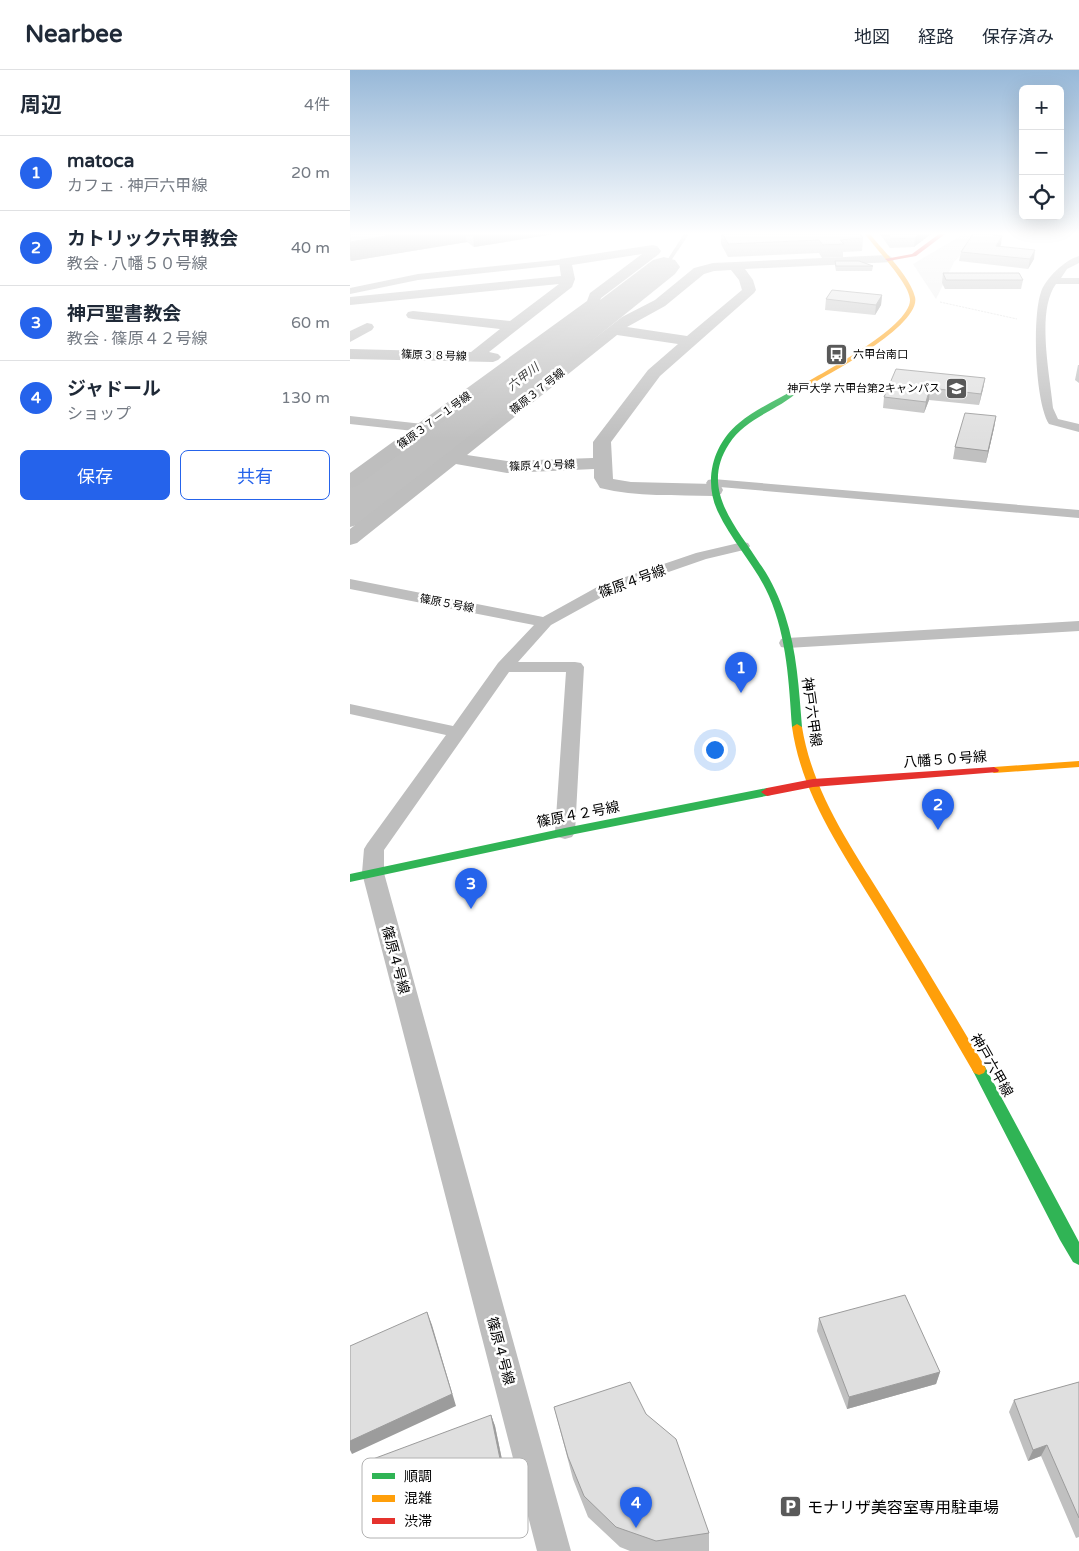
<!DOCTYPE html>
<html lang="ja">
<head>
<meta charset="utf-8">
<style>
	:root { --surface:#fff; --page:#f2f2f3; --text:#1f2937; --muted:#747a83; --line:#e0e1e3; --accent:#2563eb }
	body { margin:0; font-family:"Varela Round","Noto Sans JP",sans-serif; background:var(--page); color:var(--text) }
	.controls { position:absolute; right:15px; top:15px; display:grid; overflow:hidden; border-radius:8px; box-shadow:0 5px 20px #0002 }
	.controls button { width:45px; height:45px; display:grid; place-items:center; padding:0; border:0; border-bottom:1px solid var(--line); background:var(--surface); color:var(--text); font:25px sans-serif }
	.you { position:absolute; left:364px; top:679px; width:18px; height:18px; margin:-12px; border:4px solid #fff; border-radius:50%; background:#1a73e8; box-shadow:0 0 0 8px #1a73e833 }
	.badge { display:grid; place-items:center; width:32px; height:32px; border-radius:50%; background:var(--accent); color:#fff; font-size:16px; font-weight:700 }
	.pin { position:absolute; translate:-50% -41px; filter:drop-shadow(0 1px 2px #0008) }
	.pin::after { content:''; position:absolute; top:26px; width:18px; height:15px; background:inherit; clip-path:polygon(0 0,100% 0,50% 100%) }
	.list { margin:0; padding:0; list-style:none }
	h2 { display:flex; justify-content:space-between; align-items:center; height:65px; margin:0; padding:0 20px; font-size:21px }
	h2 small { font-size:16px; font-weight:400; color:var(--muted) }
	.list li { display:grid; grid-template-columns:32px 1fr auto; gap:15px; align-items:center; box-sizing:border-box; height:75px; padding:0 20px; border-top:1px solid var(--line) }
	.list b { display:block; font-size:19px; white-space:nowrap }
	.list p { margin:0; font-size:16px; white-space:nowrap; color:var(--muted) }
	.list em { font-size:16px; font-style:normal; color:var(--muted) }
	.actions { display:flex; gap:10px; padding:15px 20px }
	.actions a { flex:1; padding:11px 0; border:1px solid var(--accent); border-radius:8px; text-align:center; font-size:18px; color:var(--accent) }
	.actions .main { background:var(--accent); color:#fff }
	.icon { flex:none; width:28px; height:28px; fill:none; stroke:currentColor; stroke-width:2; stroke-linecap:round; stroke-linejoin:round }
	.map { position:relative; flex:none; width:729px; height:1481px; overflow:hidden }
	header { display:flex; align-items:center; gap:30px; box-sizing:border-box; height:70px; padding:0 25px; background:var(--surface); border-bottom:1px solid var(--line) }
	header strong { font-size:24px }
	nav { display:flex; gap:28px; margin-inline-start:auto; font-size:18px }
	main { display:flex }
	aside { flex:1; background:var(--surface) }
	.map>svg:first-child { display:block }
</style>
</head>
<body>
<header>
<strong>Nearbee</strong>
<nav><a>地図</a><a>経路</a><a>保存済み</a></nav>
</header>
<main>
<aside>
<h2>周辺<small>4件</small></h2>
<ul class="list">
<li><span class="badge">1</span><div><b>matoca</b><p>カフェ · 神戸六甲線</p></div><em>20 m</em></li>
<li><span class="badge">2</span><div><b>カトリック六甲教会</b><p>教会 · 八幡５０号線</p></div><em>40 m</em></li>
<li><span class="badge">3</span><div><b>神戸聖書教会</b><p>教会 · 篠原４２号線</p></div><em>60 m</em></li>
<li><span class="badge">4</span><div><b>ジャドール</b><p>ショップ</p></div><em>130 m</em></li>
</ul>
<div class="actions"><a class="main">保存</a><a>共有</a></div>
</aside>
<div class="map">
<svg width="729" height="1481" viewBox="0 0 729 1481">
	<rect width="100%" height="100%" fill="#fff"/>
	<path fill="#ececec" d="M614,164h29l-22,10 -17,18 -18,37 -23,-35z"/>
	<g fill="none" stroke-linecap="round" stroke-linejoin="round">
		<path fill="#bfbfbf" fill-rule="evenodd" d="M334,164h5l-23,34h-4z
			M0,413h3l13,16v4h-6l-10,-13z"/>
		<path fill="#bfbfbf" fill-rule="evenodd" d="M314,187l11,3 5,7 -5,7 -308,248 -17,5v-38l303,-229z"/>
		<path stroke="#b9b9b9" stroke-width="1" stroke-dasharray="0.5 1" stroke-linecap="butt" d="M590,232l77,17"/>
		<path fill="#bebebe" fill-rule="evenodd" d="M729,186v7l-12,6 -6,9h18v6h-23c-20,27 -6,91 -3,124l5,11 21,5v8l-30,-8c-14,-22 -17,-107 -8,-132 5,-14 24,-32 38,-36z
			M215,189l3,1v4l-150,16 -68,14v-6l68,-14z
			M0,346l73,8 6,4 -6,4 -73,-8z
			M363,409l366,31v8l-371,-32 -2,-3 2,-3z
			M393,472l5,1 2,3 -2,3 -42,10 -95,33 -60,33 -33,37h57l6,1 3,4 -9,165 -3,5 -7,2 -7,-2 -3,-5 11,-160h-57l-125,178v23l187,678h-34l-175,-678 2,-24 3,-5 79,-109 -96,-21v-10l103,22 45,-63 36,-38 -184,-36v-10l193,38 56,-31 97,-33z
			M729,551v10l-292,17 -6,-1 -2,-4 2,-4 6,-1z"/>
		<path fill="#bebebe" fill-rule="evenodd" d="M303,175l4,1 4,5 -2,3 -58,44 -3,8 -241,180 -7,2v-15l237,-172 3,-8 52,-39 -70,11 3,14 -3,8 -83,65 9,2 3,3 -3,3 -5,2 -143,-3v-10l121,3 29,-23 -87,-10 -5,-1 -2,-3 2,-3 5,-1 97,10 49,-37 -209,21v-8l211,-21 -2,-14 1,-3z
			M538,185l6,4 -1,3 -148,7 8,11 3,10 -2,3 -94,83 -49,66 2,37 18,3 83,2 7,2 2,4 -2,4 -7,2c-38,-1 -77,1 -114,-8l-6,-10v-9l-87,4 -51,-9 -99,79 -7,2v-16l272,-212 33,-17 39,-32 19,-5zM381,200l8,10 3,10 -55,46 -60,-9 38,-21 39,-32 10,-3zM267,265l61,9 -30,26 -52,68 -3,4v16l-86,3 -40,-6z
			M17,253l5,1 2,3 -2,3 -22,12v-11z"/>
		<path fill="#30b455" fill-rule="evenodd" d="M445,319l5,1c-22,21 -54,27 -71,54 -30,46 8,83 31,120 11,15 19,33 25,51 12,36 14,75 17,112l-5,3 -5,-3c-3,-43 -5,-90 -23,-131 -13,-30 -37,-54 -51,-84 -15,-31 -5,-68 21,-89 17,-14 38,-23 56,-34z
			M417,718l4,1 2,3 -2,3 -206,41 -215,46v-8l215,-46z
			M629,993l5,2 95,177v23l-6,-3 -13,-22 -86,-167 -2,-4 2,-4z"/>
		<path fill="#ff9f0a" fill-rule="evenodd" d="M515,164h5c13,17 40,42 45,63 7,29 -93,81 -116,94h-4v-2c23,-14 115,-61 115,-89 0,-16 -35,-52 -45,-66z
			M447,654l5,3c11,67 50,121 85,178 33,53 65,106 97,160l2,4 -2,4 -5,2 -5,-2c-32,-55 -64,-110 -97,-164 -35,-58 -75,-113 -85,-182z
			M729,691v6l-85,6 -5,-3 5,-3z"/>
		<path fill="#e5322d" fill-rule="evenodd" d="M589,164h6l-29,22 -28,5 -3,-2 27,-5z
			M644,697l5,3 -1,2 -185,15 -46,9 -6,-4 6,-4 46,-9z"/>
	</g>
	<path fill="#c0c0c0" d="M0,164h204l-80,13 -7,-5 -116,19 -1,-1z
		M371,164h139l3,4 -1,13 -19,1v5l-21,1 -3,-5 -91,4 -7,-13z
		M530,164h51l-17,13 -24,1z
		M651,175l-1,1 34,13 -6,10 -69,-8 2,-9z
		M485,191l38,5 -1,5h-36l-1,-5z
		M593,203l80,7 -2,9h-76l-3,-6z
		M532,225l-1,10 -6,10 -50,-5 1,-11z
		M728,295h1v18l-4,-3z
		M635,308l-2,11 -4,16 -50,-5 -5,13 -41,-5 1,-11z
		M646,346l-2,12 -8,35 -33,-4 2,-12z
		M469,1248l121,54 -4,12 -89,25 -30,-78z
		M729,1312v155l-3,1 -35,-82 -13,5 -19,-49 5,-12z
		M204,1337l92,7 63,119v18h-79l-10,-4 -32,-30 -15,-38z
		M141,1345l4,11 21,101 -132,-8 -6,-11z"/>
	<path fill="#9c9c9c" d="M49,164h67l1,8 -116,19 -1,-7v-12z
		M123,164h81l-80,13z
		M569,164h12l-17,13 1,-9z
		M652,166l-1,9 -6,10 1,-9z
		M685,180l-1,9 -6,10 2,-10z
		M532,225l-1,10 -6,10 1,-10z
		M635,308l-2,11 -4,16 2,-11z
		M580,318l-1,12 -5,13 2,-11z
		M646,346l-2,12 -8,35 2,-12z
		M77,1242l5,13 24,81 -104,48 -2,-4v-9z
		M590,1302l-4,12 -89,25 2,-12z
		M141,1345l4,11 21,101 -4,-10z
		M697,1375l-6,11 -13,5 5,-11z"/>
	<path fill="#dfdfdf" stroke="#9c9c9c" d="M0,164h49l-49,8z
		M373,164h137l3,4 -23,2 4,4 -21,1 -4,-5 -91,4z
		M538,164h31l-4,4 -24,1z
		M623,164h15l14,2 -6,10 39,4 -5,9 -69,-7z
		M485,191h24l14,5h-37z
		M593,203h76l4,7h-77z
		M482,220l50,5 -6,10 -50,-6z
		M546,299l89,9 -4,16 -51,-6 -4,14 -42,-5z
		M615,343l31,3 -8,35 -33,-4z
		M555,1225l35,77 -91,25 -30,-79z
		M77,1242l25,82 -102,47v-95z
		M280,1312l16,32 30,25 33,94 -53,8 -40,-14 -32,-31 -16,-39 -14,-50z
		M729,1312v136l-32,-73 -14,5 -19,-50z
		M141,1345l21,102 -134,-9 -5,-49z"/>
	<linearGradient id="sky" x2="0" y2="1"><stop stop-color="#97b8d8"/><stop offset="0.44" stop-color="#fff"/><stop offset="1" stop-color="#fff" stop-opacity="0"/></linearGradient>
	<rect width="729" height="372" fill="url(#sky)"/>
	<defs>
		<symbol id="bus-square" viewBox="-11 -11 22 22"><rect x="-9" y="-9" width="18" height="18" rx="4" fill="#595959" stroke="#fff"/><path d="M-5-6H5V4H4V6H2V4H-2V6H-4V4H-5ZM-3.5-4V0h7V-4ZM-3.5 1.2v1.5H-2V1.2ZM2 1.2v1.5H3.5V1.2Z" fill="#fff"/></symbol>
		<symbol id="university-square" viewBox="-11 -11 22 22"><rect x="-9" y="-9" width="18" height="18" rx="4" fill="#595959" stroke="#fff"/><path d="M0-5L7-2L0 1L-7-2ZM-4 1L0 2.5L4 1V4Q0 6-4 4Z" fill="#fff"/></symbol>
		<symbol id="parking-square" viewBox="-11 -11 22 22"><rect x="-9" y="-9" width="18" height="18" rx="4" fill="#595959" stroke="#fff"/><path d="M-3.5-5.5H1a3.5 3.5 0 0 1 0 7H-1V5.5H-3.5ZM-1-3.4V-.6H.8a1.4 1.4 0 0 0 0-2.8Z" fill="#fff"/></symbol>
	</defs>
	<g fill-rule="evenodd">
		<use href="#bus-square" x="474" y="272" width="25" height="25"/>
		<use href="#university-square" x="594" y="306" width="25" height="25"/>
		<use href="#parking-square" x="428" y="1424" width="25" height="25"/>
	</g>
	<g text-anchor="middle" stroke-width="5" stroke-linejoin="round" paint-order="stroke">
		<g font-size="11" fill="#000" stroke="#fff" text-anchor="start">
			<text x="503" y="288">六甲台南口</text>
			<text x="590" y="322" text-anchor="end">神戸大学 六甲台第2キャンパス</text>
		</g>
		<g font-size="11" fill="#000" stroke="#fff">
			<text transform="translate(84 285) rotate(2)" y="4">篠原３８号線</text>
			<text transform="translate(187 321) rotate(-38)" y="4">篠原３７号線</text>
			<text transform="translate(84 350) rotate(-36)" y="4">篠原３７－１号線</text>
			<text transform="translate(192 395) rotate(-2)" y="4">篠原４０号線</text>
			<text transform="translate(97 533) rotate(11)" y="4">篠原５号線</text>
		</g>
		<g font-size="12" font-style="italic" fill="#444" stroke="#fff">
			<text transform="translate(173 307) rotate(-38)" y="4">六甲川</text>
		</g>
		<g font-size="14" fill="#000" stroke="#fff">
			<text transform="translate(282 511) rotate(-20)" y="5">篠原４号線</text>
			<text transform="translate(462 642) rotate(82)" y="5">神戸六甲線</text>
			<text transform="translate(595 689) rotate(-4)" y="5">八幡５０号線</text>
			<text transform="translate(228 744) rotate(-11)" y="5">篠原４２号線</text>
			<text transform="translate(46 890) rotate(75)" y="5">篠原４号線</text>
			<text transform="translate(642 995) rotate(60)" y="5">神戸六甲線</text>
			<text transform="translate(151 1281) rotate(75)" y="5">篠原４号線</text>
		</g>
		<g font-size="16" fill="#000" stroke="#fff" text-anchor="start">
			<text x="457" y="1443">モナリザ美容室専用駐車場</text>
		</g>
	</g>
	<rect x="12" y="1388" width="166" height="80" rx="8" fill="#fff" stroke="#b2b2b2" stroke-width="1"/>
	<rect x="22" y="1403" width="23" height="6" fill="#30b455"/>
	<rect x="22" y="1425" width="23" height="7" fill="#ff9f0a"/>
	<rect x="22" y="1448" width="23" height="6" fill="#e5322d"/>
	<g font-size="14" fill="#000">
		<text x="54" y="1411">順調</text>
		<text x="54" y="1433">混雑</text>
		<text x="54" y="1456">渋滞</text>
	</g>
</svg>
<div class="controls">
<button>+</button>
<button>−</button>
<button><svg class="icon" aria-label="locate" viewBox="0 0 24 24"><circle cx="12" cy="12" r="6"/><path d="M12 2v4M12 18v4M2 12h4M18 12h4"/></svg></button>
</div>
<div class="you"></div>
<div class="pin badge" style="left:391px;top:623px">1</div>
<div class="pin badge" style="left:588px;top:760px">2</div>
<div class="pin badge" style="left:121px;top:839px">3</div>
<div class="pin badge" style="left:286px;top:1458px">4</div>
</div>
</main>
</body>
</html>
